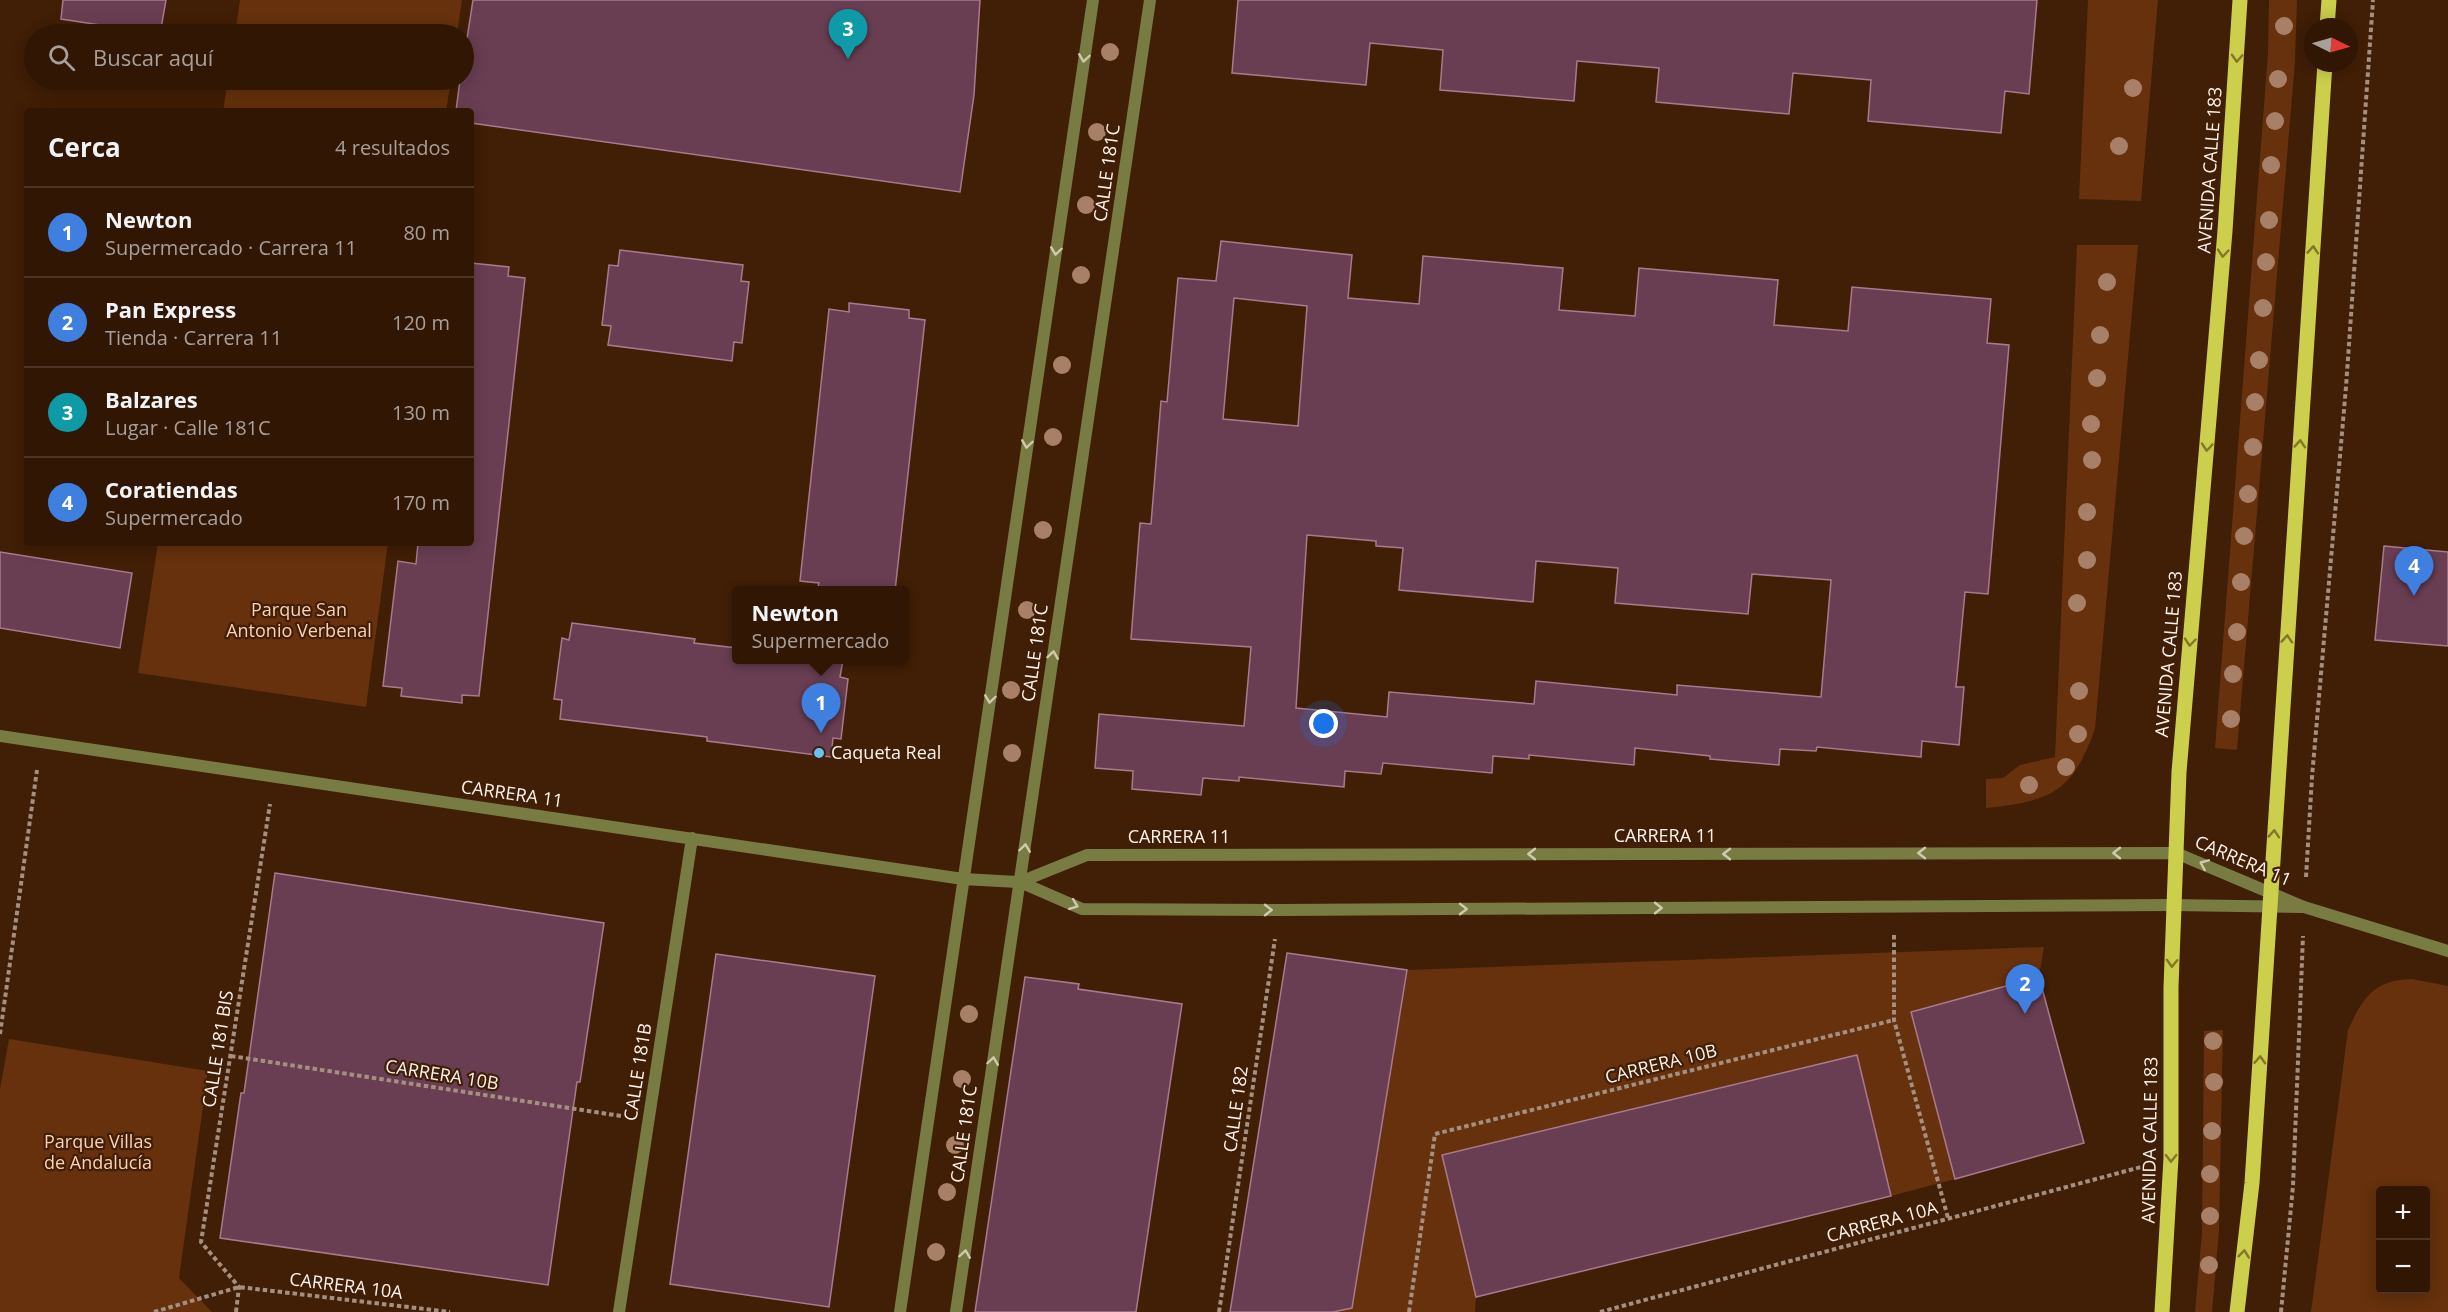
<!DOCTYPE html>
<html lang="es">
<head>
<meta charset="utf-8">
<style>
	:root { --surface:#311604; --page:#391f0e; --text:#f1f3f6; --muted:#a89f9a; --line:#4c3526; --accent:#0f766e }
	body { margin:0; font-family:"Open Sans",sans-serif; background:var(--page); color:var(--text) }
	.controls { position:absolute; right:18px; bottom:18px; display:grid; overflow:hidden; border-radius:6px; box-shadow:0 3px 15px #0003 }
	.controls button { width:54px; height:54px; display:grid; place-items:center; padding:0; border:0; border-bottom:2px solid var(--line); background:var(--surface); color:var(--text); font:30px sans-serif }
	.compass { position:absolute; left:2304px; top:18px; width:54px; height:54px; border-radius:50%; background:var(--surface); box-shadow:0 3px 15px #0003; rotate:95deg }
	.you { position:absolute; left:1324px; top:724px; width:21px; height:21px; margin:-15px; border:4px solid #fff; border-radius:50%; background:#1a73e8; box-shadow:0 0 0 9px #1a73e833 }
	.badge { display:grid; place-items:center; width:39px; height:39px; border-radius:50%; background:var(--accent); color:#fff; font-size:20px; font-weight:700 }
	.pin { position:absolute; translate:-50% -50px; filter:drop-shadow(0 2px 3px #0008) }
	.pin::after { content:''; position:absolute; top:32px; width:21px; height:18px; background:inherit; clip-path:polygon(0 0,100% 0,50% 100%) }
	.popup { position:absolute; left:732px; top:586px; width:177px; height:78px; box-sizing:border-box; display:grid; place-content:center; border-radius:6px; background:var(--surface); filter:drop-shadow(0 2px 4px #0005); font-size:20px; white-space:nowrap; color:var(--muted) }
	.popup b { font-size:22px; color:var(--text) }
	.popup::after { content:''; position:absolute; left:50%; top:100%; margin-left:-12px; border:12px solid transparent; border-top-color:var(--surface) }
	.list { margin:0; padding:0; list-style:none }
	h2 { display:flex; justify-content:space-between; align-items:center; height:78px; margin:0; padding:0 24px; font-size:26px }
	h2 small { font-size:20px; font-weight:400; color:var(--muted) }
	.list li { display:grid; grid-template-columns:39px 1fr auto; gap:18px; align-items:center; box-sizing:border-box; height:90px; padding:0 24px; border-top:2px solid var(--line) }
	.list b { display:block; font-size:22px; white-space:nowrap }
	.list p { margin:0; font-size:20px; white-space:nowrap; color:var(--muted) }
	.list em { font-size:20px; font-style:normal; color:var(--muted) }
	.icon { flex:none; width:33px; height:33px; fill:none; stroke:currentColor; stroke-width:2; stroke-linecap:round; stroke-linejoin:round }
	.map { position:relative; flex:none; width:2448px; height:1312px; overflow:hidden }
	.search { position:absolute; background:var(--surface); box-shadow:0 3px 15px #0003; left:24px; top:24px; width:450px; height:66px; display:flex; align-items:center; gap:15px; box-sizing:border-box; padding:0 21px; border-radius:33px; color:var(--muted); font-size:22px }
	.panel { position:absolute; background:var(--surface); box-shadow:0 3px 15px #0003; left:24px; top:108px; width:450px; height:438px; border-radius:6px }
	.map>svg:first-child { display:block }
</style>
</head>
<body>
<div class="map">
<svg width="2448" height="1312" viewBox="0 0 2448 1312">
	<rect width="100%" height="100%" fill="#411e06"/>
	<path fill="#66310c" fill-rule="evenodd" d="M240,0h222l-5,34h-222z
		M2088,0h70l-17,201 -62,-2z
		M2269,0h28l-2,62 -58,688 -22,-2 53,-695z
		M228,80h223l-5,31h-223z
		M2077,245h61l-43,484c-23,64 -44,72 -109,79v-29l17,-1 17,-13 35,-8z
		M158,543h230l-22,164 -228,-34z
		M2044,947l-5,30 -128,35 44,167 -64,17 -34,-141 -414,101 33,141 -1,15h-142l19,-4 55,-338z
		M2412,979l36,7v326h-137l37,-282c15,-32 25,-50 64,-51zM2380,1190h46v100h-46z
		M2223,1030l-4,201 -7,81h-17l7,-79 2,-202z
		M9,1039l199,32 -29,207 33,34h-212v-223z"/>
	<path fill="#693e52" stroke="#a97a8e" stroke-width="1.5" fill-rule="evenodd" d="M63,0h103l-6,34 -99,-15z
		M473,0h507l-6,95 -14,97 -489,-69v-12h-15l4,-31h4v-22z
		M1238,0h799l-8,94 -24,-3 -4,42 -133,-12 3,-41 -78,-7 -4,41 -133,-12 3,-34 -82,-7 -3,40 -134,-11 3,-40 -73,-7 -4,42 -134,-12z
		M1221,241l131,14 -4,43 71,6 4,-48 140,12 -4,42 76,6 4,-48 139,12 -4,45 74,6 4,-44 139,12 -4,44 22,2 -21,249 -23,-2 -9,95h8l-5,58 -37,-4 -1,16 -104,-10 -1,4 -36,-2 -1,16 -69,-6v-3l-75,-8 -1,17 -105,-10v4l-36,-3 -1,17 -109,-10 -2,11 -36,-3 -1,16 -105,-10v4l-36,-3 -2,17 -69,-6 1,-18 -38,-3 4,-54 145,12 7,-79 -120,-8 9,-116 11,1 10,-123 6,1 11,-124 38,3zM1234,298l73,8 -9,120 -75,-7zM1307,535l69,6v5l27,2 -4,42 134,12 3,-41 82,7 -3,35 133,11 4,-40 79,6 -10,117 -144,-12v10l-141,-14 -2,23 -145,-12 -2,25 -91,-9z
		M620,250l123,15 -2,16 8,1 -7,61 -8,-1 -2,19 -124,-16 3,-19 -9,-1 7,-60 9,1z
		M471,263l38,4 -1,9 17,2 -46,418 -17,-1v8l-61,-7 1,-8 -19,-2 15,-125 18,3 2,-21h53z
		M849,303l60,7v8l16,2 -30,271h-78l2,-8 -19,-2 29,-272 20,3z
		M2384,546l64,6v94l-73,-6z
		M0,552l132,21 -12,75 -120,-20z
		M572,623l123,16 -1,4 43,5v12h106l-3,17 8,2 -7,60 -8,-1 -2,19 -124,-16v-4l-147,-18 2,-19 -8,-1 8,-61 7,2z
		M275,873l329,50 -24,159h-3l-29,203 -328,-47 21,-145h3z
		M1287,953l120,17 -55,338 -19,4h-103z
		M716,954l159,22 -46,331 -159,-23z
		M1025,977l54,7 -1,5 104,15 -46,308h-161z
		M2039,977l45,166 -129,36 -44,-167z
		M1857,1055l34,141 -415,101 -34,-142z"/>
	<g fill="none" stroke-linecap="round" stroke-linejoin="round">
		<path stroke="#a48f80" stroke-width="4" stroke-dasharray="4.5 3" stroke-linecap="butt" d="M2306,877l6,-100 34,-390 27,-387
			M1894,935v85l54,198
			M0,1034l37,-264
			M231,1056l390,60
			M154,1312l85,-25 211,25
			M236,1312l3,-25 -38,-45 69,-438
			M1219,1312l56,-373
			M1409,1312l26,-178 459,-114
			M1600,1312l541,-145
			M2281,1312l12,-126 10,-250"/>
		<path stroke="#797c42" stroke-width="12" d="M0,736l963,143 57,3 62,27 197,1 895,-5 130,2
			M1020,882l67,-27 1089,-2 128,54 144,44
			M619,1312l73,-474
			M900,1312l193,-1312
			M956,1312l194,-1312"/>
		<path stroke="#cbcf4c" stroke-width="15" d="M2327,27l2,-27
			M2162,1312l9,-154v-171l8,-215 46,-541 15,-231
			M2237,1312l15,-129 73,-1120"/>
	</g>
	<g fill="#a88068">
		<circle cx="2284" cy="26" r="9"/>
		<circle cx="1110" cy="52" r="9"/>
		<circle cx="2278" cy="79" r="9"/>
		<circle cx="2133" cy="88" r="9"/>
		<circle cx="2275" cy="121" r="9"/>
		<circle cx="1097" cy="132" r="9"/>
		<circle cx="2119" cy="146" r="9"/>
		<circle cx="2271" cy="165" r="9"/>
		<circle cx="1086" cy="205" r="9"/>
		<circle cx="2269" cy="220" r="9"/>
		<circle cx="2266" cy="262" r="9"/>
		<circle cx="1081" cy="275" r="9"/>
		<circle cx="2107" cy="282" r="9"/>
		<circle cx="2263" cy="308" r="9"/>
		<circle cx="2100" cy="335" r="9"/>
		<circle cx="2259" cy="360" r="9"/>
		<circle cx="1062" cy="365" r="9"/>
		<circle cx="2097" cy="378" r="9"/>
		<circle cx="2255" cy="402" r="9"/>
		<circle cx="2091" cy="424" r="9"/>
		<circle cx="1053" cy="437" r="9"/>
		<circle cx="2253" cy="447" r="9"/>
		<circle cx="2092" cy="460" r="9"/>
		<circle cx="2248" cy="494" r="9"/>
		<circle cx="2087" cy="512" r="9"/>
		<circle cx="1043" cy="530" r="9"/>
		<circle cx="2244" cy="536" r="9"/>
		<circle cx="2087" cy="560" r="9"/>
		<circle cx="2241" cy="582" r="9"/>
		<circle cx="2077" cy="603" r="9"/>
		<circle cx="1027" cy="610" r="9"/>
		<circle cx="2237" cy="632" r="9"/>
		<circle cx="2233" cy="674" r="9"/>
		<circle cx="1011" cy="690" r="9"/>
		<circle cx="2079" cy="691" r="9"/>
		<circle cx="2231" cy="719" r="9"/>
		<circle cx="2078" cy="734" r="9"/>
		<circle cx="1012" cy="753" r="9"/>
		<circle cx="2066" cy="767" r="9"/>
		<circle cx="2029" cy="785" r="9"/>
		<circle cx="969" cy="1014" r="9"/>
		<circle cx="2213" cy="1041" r="9"/>
		<circle cx="962" cy="1079" r="9"/>
		<circle cx="2214" cy="1082" r="9"/>
		<circle cx="2212" cy="1131" r="9"/>
		<circle cx="955" cy="1145" r="9"/>
		<circle cx="2210" cy="1174" r="9"/>
		<circle cx="947" cy="1192" r="9"/>
		<circle cx="2210" cy="1216" r="9"/>
		<circle cx="936" cy="1252" r="9"/>
		<circle cx="2209" cy="1265" r="9"/>
	</g>
	<defs><path id="oneway-chevron" d="M-2-3.5L2.5 0L-2 3.5" fill="none" stroke-width="1.6" stroke-linecap="round" stroke-linejoin="round" transform="scale(1.5)"/></defs>
	<g stroke="#cfc9b1">
		<use href="#oneway-chevron" transform="translate(1084 58) rotate(98)"/>
		<use href="#oneway-chevron" transform="translate(1056 251) rotate(98)"/>
		<use href="#oneway-chevron" transform="translate(1027 444) rotate(98)"/>
		<use href="#oneway-chevron" transform="translate(1053 655) rotate(-82)"/>
		<use href="#oneway-chevron" transform="translate(990 699) rotate(98)"/>
		<use href="#oneway-chevron" transform="translate(1025 848) rotate(-82)"/>
		<use href="#oneway-chevron" transform="translate(1922 853) rotate(180)"/>
		<use href="#oneway-chevron" transform="translate(2117 853) rotate(180)"/>
		<use href="#oneway-chevron" transform="translate(1532 854) rotate(180)"/>
		<use href="#oneway-chevron" transform="translate(1727 854) rotate(180)"/>
		<use href="#oneway-chevron" transform="translate(2204 864) rotate(-157)"/>
		<use href="#oneway-chevron" transform="translate(1074 905) rotate(21)"/>
		<use href="#oneway-chevron" transform="translate(1658 908)"/>
		<use href="#oneway-chevron" transform="translate(1463 909)"/>
		<use href="#oneway-chevron" transform="translate(1268 910)"/>
		<use href="#oneway-chevron" transform="translate(993 1061) rotate(-82)"/>
		<use href="#oneway-chevron" transform="translate(965 1254) rotate(-82)"/>
	</g>
	<g stroke="#867629">
		<use href="#oneway-chevron" transform="translate(2237 58) rotate(93)"/>
		<use href="#oneway-chevron" transform="translate(2313 250) rotate(-86)"/>
		<use href="#oneway-chevron" transform="translate(2223 253) rotate(95)"/>
		<use href="#oneway-chevron" transform="translate(2300 444) rotate(-86)"/>
		<use href="#oneway-chevron" transform="translate(2207 447) rotate(95)"/>
		<use href="#oneway-chevron" transform="translate(2287 639) rotate(-86)"/>
		<use href="#oneway-chevron" transform="translate(2190 642) rotate(95)"/>
		<use href="#oneway-chevron" transform="translate(2274 834) rotate(-86)"/>
		<use href="#oneway-chevron" transform="translate(2172 963) rotate(92)"/>
		<use href="#oneway-chevron" transform="translate(2260 1060) rotate(-87)"/>
		<use href="#oneway-chevron" transform="translate(2171 1158) rotate(91)"/>
		<use href="#oneway-chevron" transform="translate(2244 1254) rotate(-84)"/>
	</g>
	<circle fill="#67c4f0" stroke="#411e06" stroke-width="2" cx="819" cy="753" r="6"/>
	<g text-anchor="middle" stroke-width="4.5" stroke-linejoin="round" paint-order="stroke">
		<g font-size="18" fill="#fdf3ed" stroke="#411e06">
			<text transform="translate(2210 170) rotate(-86)" y="6">AVENIDA CALLE 183</text>
			<text transform="translate(1107 173) rotate(-82)" y="6">CALLE 181C</text>
			<text transform="translate(1035 653) rotate(-82)" y="6">CALLE 181C</text>
			<text transform="translate(2169 654) rotate(-85)" y="6">AVENIDA CALLE 183</text>
			<text transform="translate(512 794) rotate(8)" y="6">CARRERA 11</text>
			<text x="1665" y="842">CARRERA 11</text>
			<text x="1179" y="843">CARRERA 11</text>
			<text transform="translate(2243 861) rotate(23)" y="6">CARRERA 11</text>
			<text transform="translate(218 1049) rotate(-81)" y="6">CALLE 181 BIS</text>
			<text transform="translate(1661 1064) rotate(-14)" y="6">CARRERA 10B</text>
			<text transform="translate(638 1072) rotate(-81)" y="6">CALLE 181B</text>
			<text transform="translate(442 1075) rotate(9)" y="6">CARRERA 10B</text>
			<text transform="translate(1236 1109) rotate(-82)" y="6">CALLE 182</text>
			<text transform="translate(964 1134) rotate(-82)" y="6">CALLE 181C</text>
			<text transform="translate(2150 1140) rotate(-89)" y="6">AVENIDA CALLE 183</text>
			<text transform="translate(1882 1222) rotate(-15)" y="6">CARRERA 10A</text>
			<text transform="translate(346 1286) rotate(7)" y="6">CARRERA 10A</text>
		</g>
		<g font-size="18" fill="#fcd1b8" stroke="#411e06">
			<text x="299" y="616">Parque San<tspan x="299" dy="21">Antonio Verbenal</tspan></text>
			<text x="98" y="1148">Parque Villas<tspan x="98" dy="21">de Andalucía</tspan></text>
		</g>
		<g font-size="18" fill="#fdf3ed" stroke="#411e06" text-anchor="start">
			<text x="831" y="759">Caqueta Real</text>
		</g>
	</g>
</svg>
<div class="controls">
<button>+</button>
<button>−</button>
</div>
<svg class="compass" viewBox="-18 -18 36 36"><path d="M0-13l5 13h-10z" fill="#e53935"/><path d="M0 13l5-13h-10z" fill="#a89f9a"/></svg>
<div class="you"></div>
<div class="pin badge" style="left:821px;top:733px;background:#3f7fe0">1</div>
<div class="popup"><b>Newton</b>Supermercado</div>
<div class="pin badge" style="left:2025px;top:1014px;background:#3f7fe0">2</div>
<div class="pin badge" style="left:848px;top:59px;background:#0f9aa8">3</div>
<div class="pin badge" style="left:2414px;top:596px;background:#3f7fe0">4</div>
<div class="search"><svg class="icon" aria-label="search" viewBox="0 0 24 24"><circle cx="10" cy="10" r="6"/><path d="M15 15l6 6"/></svg>Buscar aquí</div>
<section class="panel">
<h2>Cerca<small>4 resultados</small></h2>
<ul class="list">
<li><span class="badge" style="background:#3f7fe0">1</span><div><b>Newton</b><p>Supermercado · Carrera 11</p></div><em>80 m</em></li>
<li><span class="badge" style="background:#3f7fe0">2</span><div><b>Pan Express</b><p>Tienda · Carrera 11</p></div><em>120 m</em></li>
<li><span class="badge" style="background:#0f9aa8">3</span><div><b>Balzares</b><p>Lugar · Calle 181C</p></div><em>130 m</em></li>
<li><span class="badge" style="background:#3f7fe0">4</span><div><b>Coratiendas</b><p>Supermercado</p></div><em>170 m</em></li>
</ul>
</section>
</div>
</body>
</html>
